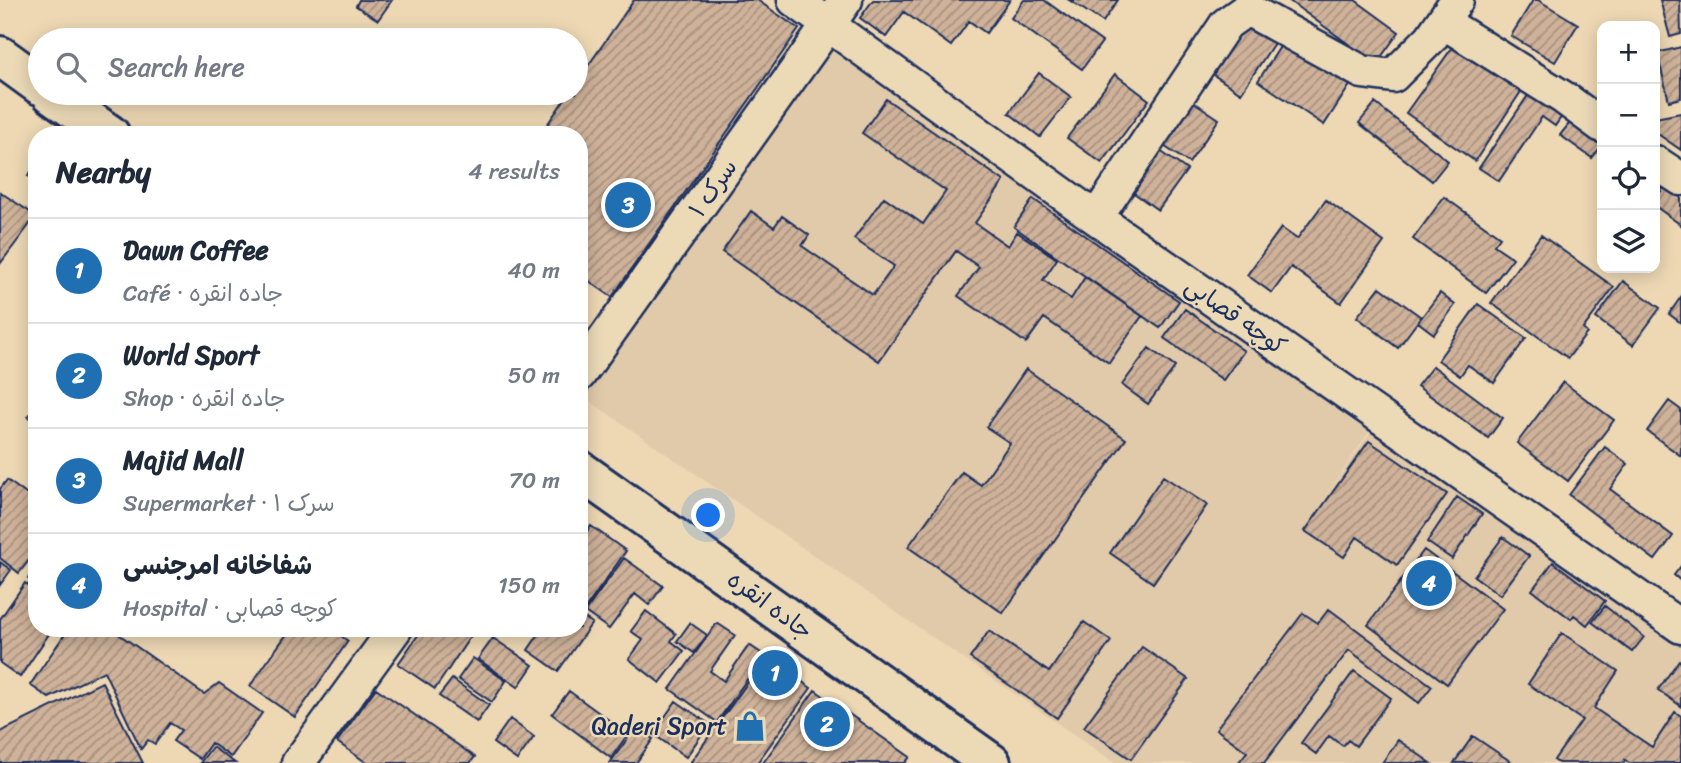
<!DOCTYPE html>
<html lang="en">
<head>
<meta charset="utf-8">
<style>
	:root { --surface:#fff; --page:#f6f6f7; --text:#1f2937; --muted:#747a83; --line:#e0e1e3; --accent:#1f6fb2 }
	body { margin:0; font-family:Sriracha,"Playpen Sans Arabic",sans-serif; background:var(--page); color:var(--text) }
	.controls { position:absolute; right:21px; top:21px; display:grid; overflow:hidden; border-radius:14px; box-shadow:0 4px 18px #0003 }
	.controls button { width:63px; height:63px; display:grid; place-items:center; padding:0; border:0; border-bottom:2px solid var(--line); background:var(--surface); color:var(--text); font:35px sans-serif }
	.you { position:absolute; left:709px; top:516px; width:24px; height:24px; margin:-18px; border:5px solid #fff; border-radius:50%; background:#1a73e8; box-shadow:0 0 0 10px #1a73e833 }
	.badge { display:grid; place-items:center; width:46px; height:46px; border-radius:50%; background:var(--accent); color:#fff; font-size:23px; font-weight:700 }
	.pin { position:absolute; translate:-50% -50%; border:4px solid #fff; box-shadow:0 2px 7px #0006 }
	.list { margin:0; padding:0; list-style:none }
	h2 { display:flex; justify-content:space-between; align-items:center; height:91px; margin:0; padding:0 28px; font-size:30px }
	h2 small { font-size:23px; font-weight:400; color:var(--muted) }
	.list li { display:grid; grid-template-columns:46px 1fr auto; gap:21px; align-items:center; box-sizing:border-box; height:105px; padding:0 28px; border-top:2px solid var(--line) }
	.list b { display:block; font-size:26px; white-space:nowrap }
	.list p { margin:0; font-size:23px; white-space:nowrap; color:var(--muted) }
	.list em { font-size:23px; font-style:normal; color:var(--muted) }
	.icon { flex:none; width:38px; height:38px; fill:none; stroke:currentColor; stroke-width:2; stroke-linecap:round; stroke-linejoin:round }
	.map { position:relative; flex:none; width:1681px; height:763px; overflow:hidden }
	.search { position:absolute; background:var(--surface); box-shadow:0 4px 18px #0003; left:28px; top:28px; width:560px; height:77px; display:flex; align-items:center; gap:18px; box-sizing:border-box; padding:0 24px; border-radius:38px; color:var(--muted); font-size:26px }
	.panel { position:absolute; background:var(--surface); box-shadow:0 4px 18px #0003; left:28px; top:126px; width:560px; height:511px; border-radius:28px }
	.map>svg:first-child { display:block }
</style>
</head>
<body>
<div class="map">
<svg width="1681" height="763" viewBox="0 0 1681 763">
	<defs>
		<pattern id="building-hatch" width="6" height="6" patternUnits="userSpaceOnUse" patternTransform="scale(1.75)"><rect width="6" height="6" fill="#cfb299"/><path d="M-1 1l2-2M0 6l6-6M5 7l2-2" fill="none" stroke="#a79180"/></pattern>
	</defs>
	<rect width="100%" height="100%" fill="#eed8b4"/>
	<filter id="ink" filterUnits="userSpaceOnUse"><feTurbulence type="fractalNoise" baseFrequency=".0143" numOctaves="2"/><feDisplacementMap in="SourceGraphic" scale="14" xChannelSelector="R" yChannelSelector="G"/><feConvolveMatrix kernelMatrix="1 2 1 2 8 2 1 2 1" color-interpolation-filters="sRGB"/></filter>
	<g filter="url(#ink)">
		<path fill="#e1caaa" d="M829,42l540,390 -55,81 59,-84 308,218v116h-566l-534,-368z"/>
		<path fill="url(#building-hatch)" stroke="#1b2f5e" stroke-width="2" d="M359,0h33l-14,20 -22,-14z
			M634,0h123l42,29 -187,268 -33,-23v-139h-39l29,-42h7v-10z
			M873,0h137l-24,33 -17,-12 -18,25 -47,-34 -18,25 -26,-19z
			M1024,0h20l58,42 -20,27 -71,-51z
			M1069,0h49l-15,22z
			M1288,0h67l44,32 -23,32z
			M1533,0h5l40,24 -23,38 -44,-26z
			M1660,0h20l1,34 -11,3z
			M1246,16l32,21 -37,56 -32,-21z
			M1459,38l67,46 -51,77 -69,-48z
			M1285,39l67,43 -28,43 -66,-44z
			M1681,47v51l-12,3 -12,-48z
			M1039,73l32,24 -31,40 -31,-24z
			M1115,74l34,26 -47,63 -35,-25z
			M1531,91l33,22 -9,13 -13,-9 -43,64 -20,-13z
			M1188,98l31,21 -30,44 -31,-21z
			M886,99l118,82 -29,42 33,23 9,-14 40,27 -14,21 28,19 14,-22 57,39 -33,47 -65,-45 -18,25 -68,-47 21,-29 -23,-16 -77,110 -157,-109 29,-41 23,16 8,-11 27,19 -7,11 71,49 21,-29 -40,-27 30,-42 39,27 23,-33 -84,-58z
			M1375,103l73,58 -16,20 -73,-58z
			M1681,113v37l-26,-18v-14z
			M1573,119l29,22v4l-10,13 -32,-23z
			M1156,148l31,22 -29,40 -31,-22z
			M37,164v17l-9,-5z
			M1655,175l9,7 -9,13z
			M1666,184l15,11v30l-26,-19v-6z
			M0,192l36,24 -36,48z
			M1444,197l56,40 -6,8 19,13 -27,35 -73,-54z
			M1033,199l146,102 -19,27 -146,-101z
			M1326,200l58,42 -43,61 -50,-36 -19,26 -25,-18 34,-47 16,11z
			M1541,235l73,52 -31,42 4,4 -19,25 -77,-55z
			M1623,281l37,27 -27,37 -37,-27z
			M1380,287l41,30 -23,31 -41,-31z
			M1440,293l15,12 -21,29 -16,-12z
			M1681,297v26l-12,-9z
			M1478,304l48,34 -32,45 -26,-18 -8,11 -22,-16z
			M1185,309l59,42 -21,29 -59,-42z
			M1149,348l26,19 -27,37 -26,-19z
			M1433,366l70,52 -15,20 -71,-52z
			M1026,369l100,70 -123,174 -95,-66 54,-75 19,13 29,-42 -24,-16z
			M1563,382l51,38 -46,61 -51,-38z
			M1669,401l12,9v46l-34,-25z
			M37,405v18l-9,-6z
			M1369,441l78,53 -50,71 -40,-28 -13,20 -39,-26z
			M1605,447l23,17 -18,25 63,47 -18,24 -86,-65z
			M1163,476l44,29 -54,78 -43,-30z
			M7,480l30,22v48l-18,23 -19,-15v-69z
			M1457,497l25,17 -30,45 -25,-17z
			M591,526l35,25 -43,61 -4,-3v-70l2,1z
			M1503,537l26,19 -29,39 -26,-19z
			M1424,550l79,59 -56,75 -79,-59z
			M624,558l39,28 -14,19 -14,-11 -26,35 -24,-17z
			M0,562l11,8 -11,15z
			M1553,562l52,39 -18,24 -13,-10 -3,4 -39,-29z
			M37,565v19l-9,-5z
			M1681,566v15l-7,-6z
			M25,583l12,8v37h16l-33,49 -20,-14v-44z
			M1605,606l39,31 -12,15 -40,-30z
			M1329,609l103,77 -13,17 -70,-53 -85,113h-26l9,-11 -31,-23 87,-116 15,10z
			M646,611l30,23 -5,7 13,10 -24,32 -31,-24 14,-19 -12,-9z
			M579,614l13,9 -34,48 -30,-21 15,-22h36z
			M1084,622l27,19 -54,77 -87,-60 19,-27 60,41z
			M690,623l17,12 -13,18 -17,-12z
			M717,623l18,12 -25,36 14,10 25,-36 15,10 -47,67 -47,-33z
			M69,628h41l94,66 15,-11 43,30 -31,44 -20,-14 -11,16 -27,-18 8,-11 -11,-7 -15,21 -7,-4 -7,9 -37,-78 -55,27 -19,-13z
			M291,628h39l18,13 -53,76 -45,-31z
			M423,628h53l-41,61 -37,-25z
			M1562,633l56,38 -24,37 58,39 23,-35 6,4v47h-52l-4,-3 -1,3h-66l-4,-3 28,-40 -54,-36z
			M493,638l40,27 -15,22 -40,-28z
			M1142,647l46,32 -57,80 -47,-32z
			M766,657l45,31 -54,75h-67z
			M473,658l33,23 -14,21 -34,-23z
			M1679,660l2,2v44l-23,-16z
			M1354,671l37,27 -35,48 -8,-6 -5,6 -14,-10 -13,18 -15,-11z
			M452,679l37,26 -12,17 -38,-26z
			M102,682l41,81h-143v-31z
			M376,688l99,69 -5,6h-103l-30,-21z
			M815,690l95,67 -5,6h-142z
			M569,691l59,43 -17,24 -59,-44z
			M676,701l33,23 -23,33 -33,-23z
			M510,719l24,18 -17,23 -24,-17z
			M636,727l17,12 -17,24h-26z
			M1473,736l40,27h-59z
			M1398,740l33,23h-49z
			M212,747l23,16h-35z"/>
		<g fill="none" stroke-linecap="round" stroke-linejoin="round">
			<defs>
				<path id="minor" d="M794,0l302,218 585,409
					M1443,22l121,76 38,28
					M1655,162l26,17
					M1096,218l130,-194 21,-15 115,63 31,4 38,-38 26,-38
					M579,375l267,-375
					M298,763l98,-135"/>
				<path id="major" d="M0,56l40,29
					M51,93l59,42
					M579,470l412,293"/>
			</defs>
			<use href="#minor" stroke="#1b2f5e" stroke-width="37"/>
			<use href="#major" stroke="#1b2f5e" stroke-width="44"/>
			<use href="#minor" stroke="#ecdab7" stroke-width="32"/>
			<use href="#major" stroke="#ecdab7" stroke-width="38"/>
		</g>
	</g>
	<defs>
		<symbol id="shop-bare" viewBox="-9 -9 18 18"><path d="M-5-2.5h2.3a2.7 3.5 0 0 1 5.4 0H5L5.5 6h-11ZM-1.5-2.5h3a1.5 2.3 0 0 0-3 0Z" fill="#1f6fb2" stroke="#ecdab7" stroke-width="2.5" paint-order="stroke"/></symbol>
	</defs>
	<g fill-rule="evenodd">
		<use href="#shop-bare" x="728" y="704" width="44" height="44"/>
	</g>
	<g text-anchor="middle" stroke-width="5" stroke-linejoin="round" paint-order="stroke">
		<g font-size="24" fill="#1b2f5e" stroke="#ecdab7">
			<text transform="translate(713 188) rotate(-55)" y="8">سرک ۱</text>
			<text transform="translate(1236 316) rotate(35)" y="8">کوچه قصابی</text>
			<text transform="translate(770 605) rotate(36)" y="8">جاده انقره</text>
		</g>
		<g font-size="24" fill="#1b2f5e" stroke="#ecdab7" text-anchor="end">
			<text x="727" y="734">Qaderi Sport</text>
		</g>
	</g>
</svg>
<div class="controls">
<button>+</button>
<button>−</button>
<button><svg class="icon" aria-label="locate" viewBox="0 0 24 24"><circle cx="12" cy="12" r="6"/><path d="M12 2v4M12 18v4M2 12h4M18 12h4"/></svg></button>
<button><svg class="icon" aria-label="layers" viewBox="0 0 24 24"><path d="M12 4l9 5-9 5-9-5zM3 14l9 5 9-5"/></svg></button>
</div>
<div class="you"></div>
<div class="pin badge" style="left:775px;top:673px">1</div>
<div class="pin badge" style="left:827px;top:724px">2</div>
<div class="pin badge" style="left:628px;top:205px">3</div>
<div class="pin badge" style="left:1429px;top:583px">4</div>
<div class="search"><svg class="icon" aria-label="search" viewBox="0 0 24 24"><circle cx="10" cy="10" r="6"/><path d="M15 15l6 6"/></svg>Search here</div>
<section class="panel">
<h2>Nearby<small>4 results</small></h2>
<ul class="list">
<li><span class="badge">1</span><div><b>Dawn Coffee</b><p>Café · جاده انقره</p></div><em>40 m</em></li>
<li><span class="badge">2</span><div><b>World Sport</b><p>Shop · جاده انقره</p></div><em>50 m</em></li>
<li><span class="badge">3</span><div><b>Majid Mall</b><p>Supermarket · سرک ۱</p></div><em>70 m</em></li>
<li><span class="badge">4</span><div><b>شفاخانه امرجنسی</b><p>Hospital · کوچه قصابی</p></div><em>150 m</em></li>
</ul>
</section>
</div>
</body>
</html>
